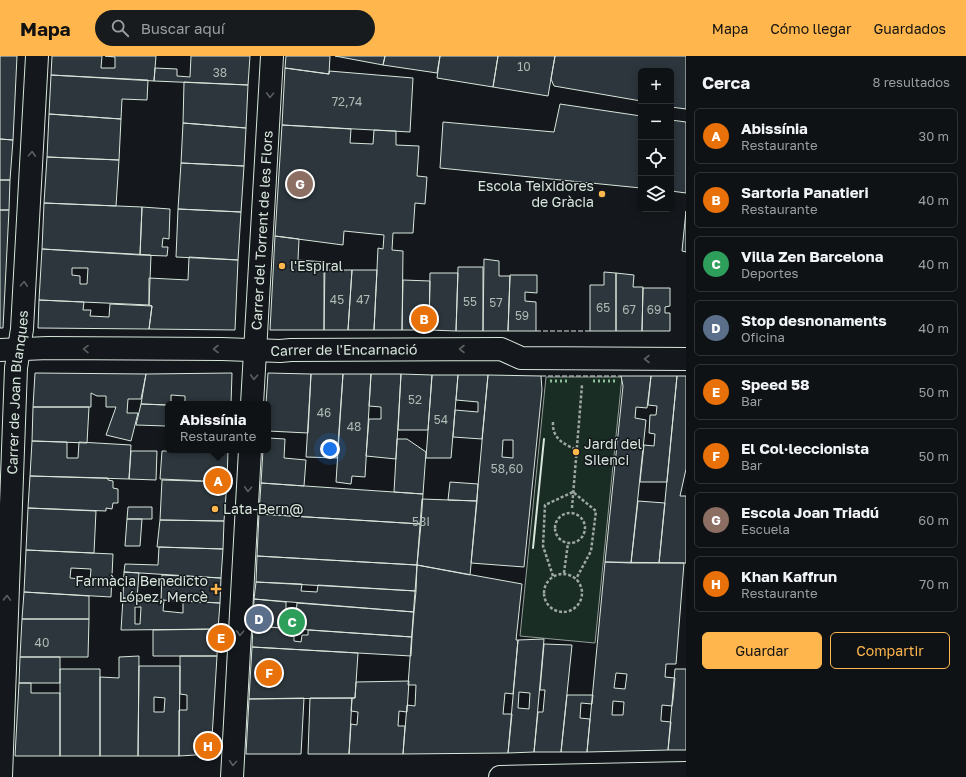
<!DOCTYPE html>
<html lang="es">
<head>
<meta charset="utf-8">
<style>
	:root { --surface:#0f1215; --page:#181b1e; --text:#f1f3f6; --muted:#9b9ea0; --line:#2f3234; --accent:#ffb74d }
	body { margin:0; font-family:"Golos Text",sans-serif; background:var(--page); color:var(--text) }
	.controls { position:absolute; right:12px; top:12px; display:grid; overflow:hidden; border-radius:6px; box-shadow:0 2px 10px #0003 }
	.controls button { width:36px; height:36px; display:grid; place-items:center; padding:0; border:0; border-bottom:1px solid var(--line); background:var(--surface); color:var(--text); font:20px sans-serif }
	.you { position:absolute; left:330px; top:393px; width:14px; height:14px; margin:-10px; border:3px solid #fff; border-radius:50%; background:#1a73e8; box-shadow:0 0 0 6px #1a73e833 }
	.badge { display:grid; place-items:center; width:26px; height:26px; border-radius:50%; background:var(--accent); color:#fff; font-size:13px; font-weight:700 }
	.pin { position:absolute; translate:-50% -50%; border:2px solid #fff; box-shadow:0 1px 4px #0006 }
	.popup { position:absolute; left:165px; top:345px; width:106px; height:52px; box-sizing:border-box; display:grid; place-content:center; border-radius:6px; background:var(--surface); filter:drop-shadow(0 1px 3px #0005); font-size:13px; white-space:nowrap; color:var(--muted) }
	.popup b { font-size:15px; color:var(--text) }
	.popup::after { content:''; position:absolute; left:50%; top:100%; margin-left:-8px; border:8px solid transparent; border-top-color:var(--surface) }
	.list { margin:0; padding:0; list-style:none }
	h2 { display:flex; justify-content:space-between; align-items:center; height:52px; margin:0; padding:0 16px; font-size:17px }
	h2 small { font-size:13px; font-weight:400; color:var(--muted) }
	.list li { display:grid; grid-template-columns:26px 1fr auto; gap:12px; align-items:center; box-sizing:border-box; height:56px; margin:0 8px 8px; padding:0 8px; border:1px solid var(--line); border-radius:6px }
	.list b { display:block; font-size:15px; white-space:nowrap }
	.list p { margin:0; font-size:13px; white-space:nowrap; color:var(--muted) }
	.list em { font-size:13px; font-style:normal; color:var(--muted) }
	.actions { display:flex; gap:8px; padding:12px 16px }
	.actions a { flex:1; padding:9px 0; border:1px solid var(--accent); border-radius:6px; text-align:center; font-size:14px; color:var(--accent) }
	.actions .main { background:var(--accent); color:#111 }
	.icon { flex:none; width:22px; height:22px; fill:none; stroke:currentColor; stroke-width:2; stroke-linecap:round; stroke-linejoin:round }
	.map { position:relative; flex:none; width:686px; height:721px; overflow:hidden }
	header { display:flex; align-items:center; gap:24px; box-sizing:border-box; height:56px; padding:0 20px; background:var(--accent); color:#111 }
	header strong { font-size:19px }
	nav { display:flex; gap:22px; margin-inline-start:auto; font-size:14px }
	.search { width:280px; height:36px; background:var(--page); display:flex; align-items:center; gap:10px; box-sizing:border-box; padding:0 14px; border-radius:22px; color:var(--muted); font-size:15px }
	main { display:flex }
	aside { flex:1; background:var(--surface) }
	.map>svg:first-child { display:block }
</style>
</head>
<body>
<header>
<strong>Mapa</strong>
<div class="search"><svg class="icon" aria-label="search" viewBox="0 0 24 24"><circle cx="10" cy="10" r="6"/><path d="M15 15l6 6"/></svg>Buscar aquí</div>
<nav><a>Mapa</a><a>Cómo llegar</a><a>Guardados</a></nav>
</header>
<main>
<div class="map">
<svg width="686" height="721" viewBox="0 0 686 721">
	<rect width="100%" height="100%" fill="#14181c"/>
	<path fill="#1a2d24" stroke="#939e99" d="M546,321h76l-27,266 -75,-7z"/>
	<path fill="#2c363c" stroke="#d8e6dc" fill-rule="evenodd" d="M0,0h17l-4,84 -13,-1z
		M52,0h50l-1,12h14v-11l-10,-1h51l-2,25 -103,-6z
		M191,0h59l-2,29 -94,-4 1,-13 22,1v7l13,1z
		M286,0h44l-1,18 -44,-6z
		M335,0h50l-2,9z
		M385,0h55l-3,17 -54,-8z
		M440,0h58l-5,31 -56,-9z
		M498,0h57l-7,40 -55,-9z
		M555,0h131v53l-15,-2v-36h-30v30l-87,-15 -3,-7z
		M285,12l44,6v-3l84,7 -3,54 -128,-7z
		M51,19l97,5 -1,20 -25,-1 -1,20 -72,-5z
		M184,26l64,3 -2,43 -63,-5z
		M560,48l81,12v72l-201,-20 3,-46 111,10z
		M49,58l72,5 -2,41 -72,-3z
		M671,64l15,2v71l-15,-2z
		M183,67l63,5 -2,38 -63,-3z
		M282,69l69,4 -1,14 23,1 1,-14 22,1v14l23,1 -2,30 10,1 -2,27 -10,-1 -2,30h-20l-1,17 11,1 -1,79h-28l4,-82 5,1 1,-14 -40,-4 -1,14 -68,-9z
		M0,83l13,1 -3,40h-10z
		M47,101l72,3 -3,46 -72,-3z
		M181,107l63,3 -3,46 -63,-3z
		M0,124h10l-1,30h-9z
		M44,147l98,4 -2,48 -98,-6z
		M142,151l28,2 -1,30 -6,-1 -1,9h6l-1,9 -27,-1z
		M178,153l63,3 -3,48 -62,-3z
		M0,154h9l-6,118h-3z
		M686,155v41l-4,-1z
		M275,180l24,3 -1,21 27,2 -1,68h-54z
		M42,193l109,6 -2,50 -110,-5zM72,212h16l-1,16h-7v-8l-8,-1z
		M189,201l49,3 -3,70 -86,-1 3,-23 -3,-1v-27l39,2z
		M484,203l15,2v15h11l-2,55h-25z
		M458,211h25v64h-27z
		M324,214h28l-4,60h-24z
		M352,214h25l-3,60h-26z
		M604,216l12,1v58h-26v-46h14z
		M430,217h28l-2,58 -27,-1z
		M616,217l18,2 -1,12h10l-1,44h-26z
		M510,219h27v18l-12,-1v9l11,1v29h-28z
		M403,224l27,1 -1,49h-27z
		M643,232h27v18l-5,1v6h5v18h-28z
		M39,244l45,2 -1,8h8l-1,6 19,1 1,-13 42,2 -3,23 -111,-1z
		M35,317l111,1 -5,25h-13l-1,14h11l-7,28 -25,-6 10,-28h-10v-11h-9l-6,-3v14h-58z
		M232,317l-1,31h-46v-8l-14,-1v9h-3v1l-27,-1 5,-30z
		M268,317l43,1 -3,59 -40,-2v-27h-2z
		M311,318h32l-6,84 -31,-1z
		M343,318h28l-6,103 -13,-1 -1,8 -15,-2z
		M371,318h30l-5,85 -30,-3 3,-37h12v-12l-12,-1z
		M401,318l31,1 -4,55h-30z
		M432,319h26l-7,83h-25z
		M458,319h30l-6,64 -29,-2 2,-27 23,2v-10l-22,-2z
		M488,319l53,1 1,14 -18,177 -53,-4zM503,384h10v18l-11,-1z
		M621,320h30l-4,32 -11,-1 -1,11 11,2 -15,143 -26,-1 18,-176z
		M651,320h26l-10,106h-27l4,-37 10,1 1,-12 -6,-1 1,-18h6l1,-9 -9,-1z
		M677,320h9v93l-6,27h6v67h-27z
		M141,348l26,1 -1,21 -30,-1z
		M33,351h56l-2,36 -55,-2z
		M268,382l17,1 -1,19 22,2 -2,26 -43,-3 2,-33h5z
		M397,383h10l19,13 -3,42 -29,-2z
		M32,385l35,1v16h11l1,-16 52,3 -2,34 -99,-3z
		M171,394h57l-20,1z
		M131,395h26l-1,29 -27,-1z
		M162,395h66l-1,31 -67,-3z
		M30,420l78,2v2l5,1v7l5,1v14h-5l-1,6 -6,-1v3l-78,-3z
		M162,424l65,2 -3,39 -64,-1z
		M450,426l28,2 -1,17 -29,-1z
		M261,427l162,11 -2,30 -162,-10z
		M422,443l55,2 -7,74 -53,-10z
		M638,445l27,2 -6,60h-28z
		M128,451h24v12h-25z
		M28,452l68,3 -2,42 -68,-3z
		M259,458l162,10 -4,41 -160,-9z
		M127,463h15l-2,27h-15z
		M160,464l64,1 -1,28 -66,-2z
		M159,491l64,2 -2,29 -97,-6 1,-8 33,1z
		M26,494l87,4 -2,43 -87,-5zM71,512l20,1 -1,11 -20,-2z
		M257,500l160,9 -1,26 -160,-9z
		M605,506l79,1 -8,101h-10l-1,13 10,1 -2,22 -1,6 -10,-1 -1,13v3l10,1 -3,28 -81,2zM616,617l11,1 -2,15 -11,-1zM613,645l11,1 -1,13h-11z
		M417,509l105,19 -6,56h2l-5,54 -8,-1 -2,21h9l-4,39 -105,1 4,-49 8,1 1,-21h-8z
		M124,516l15,1 -2,26 -14,-1z
		M162,519l59,3 -1,25 -59,-3z
		M256,526l46,2 -1,7 16,1 1,-7 98,6 -2,21 -160,-13z
		M24,536l65,4v23h-67z
		M123,542l41,2 -1,11 20,2v-12l37,2 -2,26 -97,1zM135,551h6l-1,17h-5z
		M254,543l32,3v11l10,1 1,-11 117,9 -2,25 -159,-11z
		M22,563h67l-1,38h-68z
		M253,570l30,2v5l11,1v7l7,1 1,-7h6v-5l104,7 -1,19 -159,-9z
		M218,573l-1,27h-64v-26z
		M544,583l-10,113 -26,1 10,-113zM519,636l11,1 -1,16 -11,-1z
		M544,588l28,1 -11,107h-27l4,-40h5l2,-22h-5z
		M252,591l106,6 -3,45 -106,1z
		M139,600l-1,100h-38v-79l19,1v-21z
		M180,600h37l-6,98 -32,2v-46h8v-15l-7,-1z
		M20,601h40v26h-41z
		M139,610h41l-1,90h-41zM154,641l11,1 -1,14h-10z
		M60,613h40v87h-40z
		M675,613h11v81h-18z
		M409,625l-2,31 -8,-1 -1,15h7l-2,28h-54l2,-30 6,1 1,-13 -7,-1 1,-13h3l1,-16z
		M19,627h12v10h29v63h-45z
		M567,639h26l-1,9 -11,-1 -1,15 10,1 -3,33h-26z
		M304,642l-3,56h-55l3,-55z
		M310,642h42l-3,56h-41z"/>
	<g fill="none" stroke-linecap="round" stroke-linejoin="round">
		<defs>
			<g id="minor">
				<path id="s1" d="M0,294l48,-2 174,1 58,2 11,-1 210,-1 20,9 165,1"/>
				<path id="s2" d="M252,348l20,-348"/>
				<path id="s3" d="M1,721l15,-409 6,-39 15,-273"/>
				<path d="M232,721l18,-327"/>
				<path d="M500,721l186,-4"/>
			</g>
		</defs>
		<use href="#minor" stroke="#d8e6dc" stroke-width="24"/>
		<path stroke="#9da8a2" stroke-width="2.5" stroke-dasharray="3 2" stroke-linecap="butt" d="M553,366c-1,17 11,22 24,28
			M572,452l10,-123
			M555 472a15 15 0 1 1 30 0a15 15 0 1 1-30 0Z
			M564,517l4,-30
			M544 537a19 19 0 1 1 38 0a19 19 0 1 1-38 0Z
			M553,520l-10,-30 2,-41 28,-13 23,19 -5,40 -15,28"/>
		<use href="#minor" stroke="#14181c" stroke-width="22"/>
		<path stroke="#8ac095" stroke-width="3" stroke-dasharray="2 3" stroke-linecap="butt" d="M550,325h19
			M593,325h23"/>
		<path stroke="#d8e6dc" stroke-width="1" stroke-dasharray="5 2" stroke-linecap="butt" d="M536,275h54
			M541,320h80"/>
		<path stroke="#d8e6dc" stroke-width="2" d="M533,492l11,-109"/>
	</g>
	<defs><path id="oneway-chevron" d="M-2-3.5L2.5 0L-2 3.5" fill="none" stroke-width="1.6" stroke-linecap="round" stroke-linejoin="round"/></defs>
	<g stroke="#59605f">
		<use href="#oneway-chevron" transform="translate(270 39) rotate(93)"/>
		<use href="#oneway-chevron" transform="translate(32 98) rotate(-87)"/>
		<use href="#oneway-chevron" transform="translate(24 228) rotate(-87)"/>
		<use href="#oneway-chevron" transform="translate(86 293) rotate(-179)"/>
		<use href="#oneway-chevron" transform="translate(216 293) rotate(180)"/>
		<use href="#oneway-chevron" transform="translate(462 293) rotate(180)"/>
		<use href="#oneway-chevron" transform="translate(647 303) rotate(-180)"/>
		<use href="#oneway-chevron" transform="translate(254 321) rotate(93)"/>
		<use href="#oneway-chevron" transform="translate(248 433) rotate(93)"/>
		<use href="#oneway-chevron" transform="translate(7 542) rotate(-88)"/>
		<use href="#oneway-chevron" transform="translate(240 577) rotate(93)"/>
		<use href="#oneway-chevron" transform="translate(233 707) rotate(94)"/>
	</g>
	<g fill="#ffb74d" stroke="#14181c" stroke-width="1.5">
		<circle cx="602" cy="138" r="4"/>
		<circle cx="282" cy="210" r="4"/>
		<circle cx="576" cy="396" r="4"/>
		<circle cx="215" cy="453" r="4"/>
		<path d="M214 527h4v4h4v4h-4v4h-4v-4h-4v-4h4z"/>
	</g>
	<g text-anchor="middle" stroke-width="3" stroke-linejoin="round" paint-order="stroke">
		<g font-size="12" fill="#adbab4">
			<text x="524" y="15">10</text>
			<text x="220" y="21">38</text>
			<text x="347" y="50">72,74</text>
			<text x="337" y="248">45</text>
			<text x="363" y="248">47</text>
			<text x="470" y="250">55</text>
			<text x="496" y="251">57</text>
			<text x="603" y="256">65</text>
			<text x="629" y="258">67</text>
			<text x="654" y="258">69</text>
			<text x="522" y="264">59</text>
			<text x="415" y="348">52</text>
			<text x="324" y="361">46</text>
			<text x="441" y="368">54</text>
			<text x="354" y="375">48</text>
			<text x="507" y="417">58,60</text>
			<text x="421" y="470">58I</text>
			<text x="42" y="591">40</text>
		</g>
		<g font-size="14" fill="#d8e6dc" stroke="#14181c" text-anchor="start">
			<text x="594" y="135" text-anchor="end">Escola Teixidores<tspan x="594" dy="16">de Gràcia</tspan></text>
			<text x="290" y="215">l'Espiral</text>
			<text x="584" y="393">Jardí del<tspan x="584" dy="16">Silenci</tspan></text>
			<text x="223" y="458">Lata-Bern@</text>
			<text x="208" y="530" text-anchor="end">Farmàcia Benedicto<tspan x="208" dy="16">López, Mercè</tspan></text>
		</g>
		<g font-size="14" fill="#d8e6dc" stroke="#14181c">
			<text dy="5" stroke="none"><textPath href="#s2" startOffset="174">Carrer del Torrent de les Flors</textPath></text>
			<text dy="5" stroke="none"><textPath href="#s1" startOffset="344">Carrer de l'Encarnació</textPath></text>
			<text dy="5" stroke="none"><textPath href="#s3" startOffset="385">Carrer de Joan Blanques</textPath></text>
		</g>
	</g>
</svg>
<div class="controls">
<button>+</button>
<button>−</button>
<button><svg class="icon" aria-label="locate" viewBox="0 0 24 24"><circle cx="12" cy="12" r="6"/><path d="M12 2v4M12 18v4M2 12h4M18 12h4"/></svg></button>
<button><svg class="icon" aria-label="layers" viewBox="0 0 24 24"><path d="M12 4l9 5-9 5-9-5zM3 14l9 5 9-5"/></svg></button>
</div>
<div class="you"></div>
<div class="pin badge" style="left:218px;top:425px;background:#e8710a">A</div>
<div class="popup"><b>Abissínia</b>Restaurante</div>
<div class="pin badge" style="left:424px;top:263px;background:#e8710a">B</div>
<div class="pin badge" style="left:292px;top:566px;background:#2e9e5b">C</div>
<div class="pin badge" style="left:259px;top:563px;background:#5c6f8a">D</div>
<div class="pin badge" style="left:221px;top:582px;background:#e8710a">E</div>
<div class="pin badge" style="left:269px;top:617px;background:#e8710a">F</div>
<div class="pin badge" style="left:300px;top:128px;background:#8d6e63">G</div>
<div class="pin badge" style="left:208px;top:690px;background:#e8710a">H</div>
</div>
<aside>
<h2>Cerca<small>8 resultados</small></h2>
<ul class="list">
<li><span class="badge" style="background:#e8710a">A</span><div><b>Abissínia</b><p>Restaurante</p></div><em>30 m</em></li>
<li><span class="badge" style="background:#e8710a">B</span><div><b>Sartoria Panatieri</b><p>Restaurante</p></div><em>40 m</em></li>
<li><span class="badge" style="background:#2e9e5b">C</span><div><b>Villa Zen Barcelona</b><p>Deportes</p></div><em>40 m</em></li>
<li><span class="badge" style="background:#5c6f8a">D</span><div><b>Stop desnonaments</b><p>Oficina</p></div><em>40 m</em></li>
<li><span class="badge" style="background:#e8710a">E</span><div><b>Speed 58</b><p>Bar</p></div><em>50 m</em></li>
<li><span class="badge" style="background:#e8710a">F</span><div><b>El Col·leccionista</b><p>Bar</p></div><em>50 m</em></li>
<li><span class="badge" style="background:#8d6e63">G</span><div><b>Escola Joan Triadú</b><p>Escuela</p></div><em>60 m</em></li>
<li><span class="badge" style="background:#e8710a">H</span><div><b>Khan Kaffrun</b><p>Restaurante</p></div><em>70 m</em></li>
</ul>
<div class="actions"><a class="main">Guardar</a><a>Compartir</a></div>
</aside>
</main>
</body>
</html>
